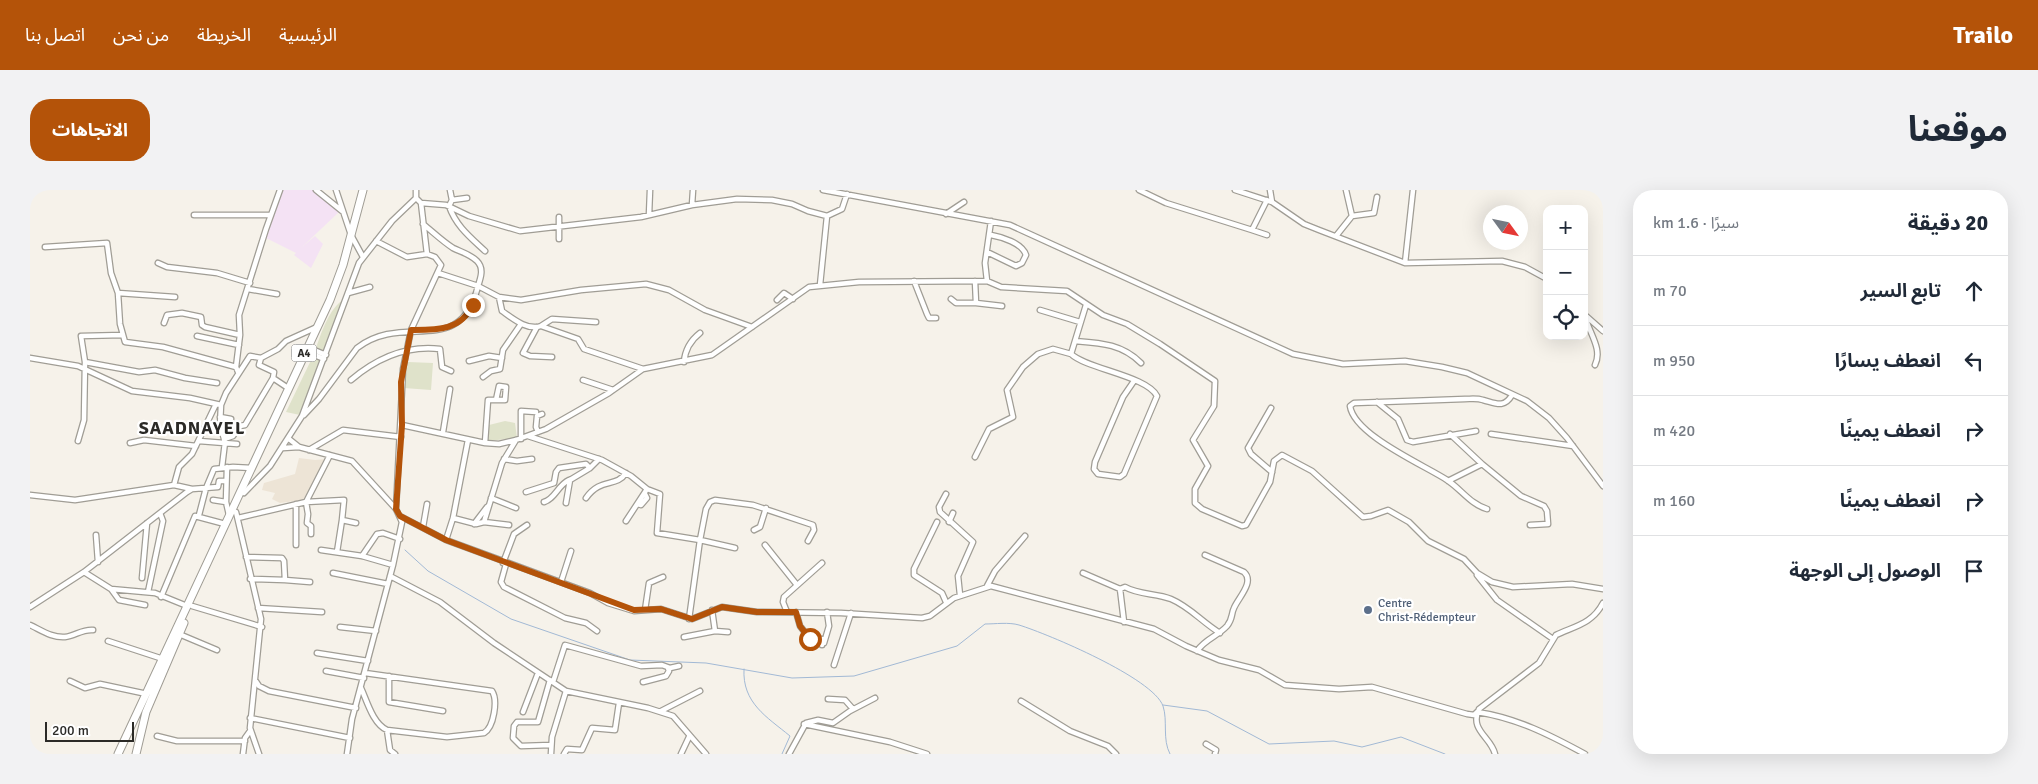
<!DOCTYPE html>
<html lang="ar">
<head>
<meta charset="utf-8">
<style>
	:root { --surface:#fff; --page:#f2f2f3; --text:#1f2937; --muted:#747a83; --line:#e0e1e3; --accent:#b45309 }
	body { margin:0; font-family:Signika,"Noto Sans Arabic",sans-serif; background:var(--page); color:var(--text); direction:rtl }
	.controls { position:absolute; right:15px; top:15px; display:grid; overflow:hidden; border-radius:10px; box-shadow:0 5px 20px #0002 }
	.controls button { width:45px; height:45px; display:grid; place-items:center; padding:0; border:0; border-bottom:1px solid var(--line); background:var(--surface); color:var(--text); font:25px sans-serif }
	.compass { position:absolute; left:1453px; top:15px; width:45px; height:45px; border-radius:50%; background:var(--surface); box-shadow:0 5px 20px #0002; rotate:123deg }
	.scale { position:absolute; left:15px; bottom:12px; width:89px; box-sizing:border-box; padding-left:5px; border:2px solid #2b2a27; border-top:0; font-size:14px; line-height:18px; white-space:nowrap; color:#2b2a27; -webkit-text-stroke:4px #fff; paint-order:stroke }
	.stop { position:absolute; width:15px; height:15px; margin:-11px; border:4px solid #b45309; border-radius:50%; background:#fff }
	.stop.end { background:#b45309; border-color:#fff; box-shadow:0 1px 5px #0008 }
	.list { margin:0; padding:0; list-style:none }
	h2 { display:flex; justify-content:space-between; align-items:center; height:65px; margin:0; padding:0 20px; font-size:21px }
	h2 small { font-size:16px; font-weight:400; color:var(--muted) }
	.list li { display:grid; grid-template-columns:32px 1fr auto; gap:15px; align-items:center; box-sizing:border-box; height:70px; padding:0 20px; border-top:1px solid var(--line) }
	.list b { display:block; font-size:19px; white-space:nowrap }
	.list em { font-size:16px; font-style:normal; color:var(--muted) }
	.icon { flex:none; width:28px; height:28px; fill:none; stroke:currentColor; stroke-width:2; stroke-linecap:round; stroke-linejoin:round }
	.map { position:relative; flex:none; width:1573px; height:564px; overflow:hidden; direction:ltr; border-radius:20px }
	header { display:flex; align-items:center; gap:30px; box-sizing:border-box; height:70px; padding:0 25px; background:var(--accent); color:#fff }
	header strong { font-size:24px }
	nav { display:flex; gap:28px; margin-inline-start:auto; font-size:18px }
	.intro { display:flex; align-items:center; justify-content:space-between; box-sizing:border-box; height:120px; padding:0 30px }
	h1 { margin:0; font-size:35px }
	.button { padding:12px 22px; border-radius:20px; background:var(--accent); color:#fff; font-size:18px; font-weight:700 }
	main { display:flex; gap:30px; padding:0 30px }
	aside { flex:1; background:var(--surface); border-radius:20px; box-shadow:0 5px 20px #0002 }
	.map>svg:first-child { display:block }
</style>
</head>
<body>
<header>
<strong>Trailo</strong>
<nav><a>الرئيسية</a><a>الخريطة</a><a>من نحن</a><a>اتصل بنا</a></nav>
</header>
<div class="intro"><h1>موقعنا</h1><a class="button">الاتجاهات</a></div>
<main>
<aside>
<h2>20 دقيقة<small>سيرًا · 1.6 km</small></h2>
<ul class="list">
<li><svg class="icon" aria-label="ahead" viewBox="0 0 24 24"><path d="M12 20V5M6 11l6-6 6 6"/></svg><div><b>تابع السير</b></div><em>70 m</em></li>
<li><svg class="icon" aria-label="left" viewBox="0 0 24 24"><path d="M17 20v-9H6M10 6l-5 5 5 5"/></svg><div><b>انعطف يسارًا</b></div><em>950 m</em></li>
<li><svg class="icon" aria-label="right" viewBox="0 0 24 24"><path d="M7 20v-9h11M14 6l5 5-5 5"/></svg><div><b>انعطف يمينًا</b></div><em>420 m</em></li>
<li><svg class="icon" aria-label="right" viewBox="0 0 24 24"><path d="M7 20v-9h11M14 6l5 5-5 5"/></svg><div><b>انعطف يمينًا</b></div><em>160 m</em></li>
<li><svg class="icon" aria-label="arrive" viewBox="0 0 24 24"><path d="M6 21V4h12l-3 4 3 4H6"/></svg><div><b>الوصول إلى الوجهة</b></div></li>
</ul>
</aside>
<div class="map">
<svg width="1573" height="564" viewBox="0 0 1573 564">
	<rect width="100%" height="100%" fill="#f6f2ea"/>
	<path fill="#f4e2f4" d="M252,0h32l26,21 -39,37 14,-12 8,8 -12,24 -17,-13 2,-2 -32,-16z"/>
	<path fill="#ede4d6" d="M269,268l16,2 12,-1 -24,41 -23,3 -8,-4 3,-6 -13,-3 2,-7 31,-9z"/>
	<path fill="#dfe2ca" d="M314,109l-19,53 -9,-4c6,-17 13,-39 28,-49z
		M283,166l8,4 -21,55 -14,-3z
		M378,172l25,1 -2,27 -27,-2z
		M475,231l10,2 2,15 -30,3 2,-16z"/>
	<g fill="none" stroke-linecap="round" stroke-linejoin="round">
		<path stroke="#a2b9d5" stroke-width="1" d="M375,360l23,21 83,48 119,41 76,3 86,15 62,-2 103,-30 28,-22c10,0 24,-2 34,1 29,9 134,53 144,81 5,15 -1,33 7,48
			M714,479c-2,34 23,48 46,67l-8,18
			M1133,515l44,6 62,33 65,-3 28,6 39,-10 44,17"/>
		<defs>
			<path id="minor" d="M286,0l26,21
				M306,0l15,45 12,22
				M420,0l2,10 -3,6c7,20 21,31 36,45
				M793,0l187,35 283,129 50,10 62,-3 37,6 25,6 60,28 22,17 18,20 36,48
				M1109,0l27,13 86,27
				M1205,0l37,12 32,22 15,6 86,33 97,-2 23,6 22,12
				M1240,0l2,12
				M422,10l15,-2
				M391,13l25,2 23,11 51,15 121,-14 51,-12 45,-6 35,1 20,4 16,7 19,5
				M662,15l1,-15
				M916,24l18,-12
				M164,25h77
				M619,25l1,-25
				M1322,26l22,-3 3,-16
				M529,27v22
				M1237,45l-15,-5 15,-30
				M1306,46l16,-20 -6,-26
				M346,51l31,16 20,-3 -6,-51 -5,-5v-8
				M15,57l62,-4 4,30 7,20 2,31 5,18 38,5 73,20
				M957,62l29,14 6,-3 4,-8c-4,-12 -24,-18 -35,-20
				M128,73l9,4 50,6 33,10
				M1375,73l8,-73
				M408,83l40,13 21,11 22,3 60,-10 65,-6 23,6 36,20 47,17
				M884,91l13,33 2,4h7
				M945,91l1,22 26,3
				M957,91l-2,-18 6,-42
				M790,95l7,-69 15,-7 5,-15
				M218,99l29,5
				M88,103l57,4
				M318,103l22,-6
				M469,107l3,14c10,7 25,20 39,15l37,13 6,10 59,20
				M921,109l5,4h20
				M747,110l7,-7 9,6
				M1010,120l40,12
				M1555,125l18,16
				M1555,126c4,17 18,33 10,49
				M134,133l3,-8 15,-2 19,4 1,8 3,2 35,8
				M511,136l11,-7 44,3
				M507,137l-14,26 7,3 22,1
				M167,146l42,9
				M1045,151c26,2 47,3 66,22
				M277,157l19,8
				M275,161l19,8
				M1041,164c16,15 76,22 86,42l-33,78 -4,3 -22,-3 -4,-5 1,-7 28,-65 11,-16
				M0,168l48,8 54,25 58,7 31,7
				M439,171l20,-5 13,2
				M55,172l-4,-26 42,-1
				M654,172c1,-12 7,-22 16,-29
				M208,182l-2,-5 4,-32 -1,-20 27,-86 14,-39
				M453,187l8,-6 9,-2 3,-19 18,-26
				M243,188l1,-6 -15,-7 2,-7 17,-9 8,-8 31,-14
				M321,190c26,-22 55,-35 89,-31l2,18 9,4
				M553,190l30,10
				M1347,212l21,17 9,21 6,2 63,-11
				M1241,218l-23,40 3,6 21,18
				M274,225l15,-16 38,-51c48,-37 103,12 121,-62 3,-9 6,-18 -1,-25 -7,-7 -16,-9 -24,-13 -11,-7 -20,-16 -30,-24
				M190,227l11,2
				M372,235l83,18 14,1 17,-4 30,-11 63,-36 34,-24 69,-14 97,-68 50,-5 128,-1 14,6 66,4 36,24 24,9 33,20 55,37 -1,25 -21,34 15,26 -13,23v14l7,6 40,17 4,-1 24,-43 4,-21 8,-6 30,16 51,46 8,-1 17,-6 21,12 19,19 36,18 13,14 15,9 21,5 59,-3 31,5
				M413,242l7,-43
				M508,242l-2,-5 1,-11 5,-2
				M1420,244l32,30
				M1461,244l82,12
				M498,246l74,24 29,16 16,13 13,5 -3,39 43,7 -11,79
				M194,249l9,-3 7,-10 5,-1 28,-47 15,10
				M259,249l10,8
				M491,249v-28l15,1
				M48,251l6,-21 1,-58 54,10 16,-2 30,8 32,5
				M169,251l38,3
				M100,253l14,-3 52,6
				M455,253l3,-43h8l3,-14 7,1 -1,13h-9
				M253,258l16,-1 53,14 44,48 6,13 -9,43 -41,154 -5,35
				M279,260l34,-20 58,7
				M945,267l14,-28 24,-12 -6,-27 16,-23 15,-13 15,-5 18,5 15,-49
				M474,269l13,2 15,-2
				M192,277l3,-25 -5,-17 1,-20 5,-12 24,-37 11,2
				M197,277l-1,35 3,13
				M1418,291l34,-17 39,32 23,10 3,5 1,13 -18,1
				M144,295l5,-18 13,-13 24,-50
				M496,302l28,-9 2,-11 3,-4 27,-4 4,4
				M214,303l26,-27 32,-50 57,-153 33,-42 24,-23
				M916,304l-7,13 1,5 33,30 -15,34 2,19
				M0,305l45,5 99,-15 18,4
				M461,308l25,10
				M556,308c15,-21 30,-10 40,-25
				M183,310l13,2
				M514,312c11,-3 14,-17 25,-22
				M536,313l4,-23 20,-12 9,-9
				M608,314l3,1 6,-7 -2,-4
				M366,319l7,-140 8,-39 30,-65 -6,-8 -8,-3
				M1457,319c-17,-5 -26,-20 -40,-29 -23,-15 -93,-45 -97,-74l4,-3 111,-4c6,0 12,-1 18,1 12,3 21,9 29,-5
				M206,322l25,107 -11,109 9,26
				M169,325l7,-27 8,-19 19,-2 19,1
				M370,326l46,24 144,53 18,10 26,8 27,-2 31,10 30,-12 35,5 84,1 81,5 8,-2 24,-18 37,-12 163,43 32,17 33,14 40,10 26,15 54,4 33,-2 95,27 7,1 3,-3c40,6 73,23 108,42
				M208,328l68,-16 24,-47
				M423,328l23,6 8,-2 18,-59 14,-23
				M596,331l21,-32
				M454,332l25,3
				M907,332l-23,47v6l28,18 4,9
				M919,332l4,-9
				M444,334l13,-17
				M393,337l4,-23
				M724,340l6,-3 6,-19
				M281,344v-8l-4,-3 1,-9 -2,-12 38,-2 -2,20
				M66,345l2,27
				M416,350l7,-22 15,-78
				M266,355v-41
				M735,355l32,40
				M705,358l-35,-8 6,-31 4,-7 5,-2 38,5 60,20 1,5 -6,11
				M291,360l41,6 31,9
				M307,362l5,-32 14,3
				M332,366l15,-22 6,-1 17,6
				M216,367l36,1 2,3 1,19 25,2
				M473,373l11,-29 13,-9
				M476,374l-5,18 3,5 61,31 21,5 11,8
				M54,382l27,17 44,4 32,13
				M303,383l55,11
				M1053,383l37,16 4,33
				M1447,385l20,25 56,39
				M360,386l50,26 54,41 72,48 82,17 25,8 33,38
				M112,388l5,-55
				M220,389l35,1
				M531,392l10,-31
				M957,396l8,-15 30,-35
				M81,399l8,11 26,5
				M1090,399l5,-2c14,8 31,6 46,12 19,8 31,23 49,34
				M118,402l15,-71 -3,-8
				M131,407l34,-81 30,8
				M162,416l70,21
				M0,417l54,-35 103,-80 5,-3 26,-2 1,-6h7
				M228,418l64,4
				M615,420l4,-27 14,-6
				M757,422l-4,-10 1,-5 38,-34
				M766,422l4,14 10,13h12v6
				M0,435c11,5 22,13 35,12 10,-1 17,-8 28,-7
				M310,437l36,4
				M685,441l13,1
				M149,444l38,16
				M654,447l31,-6 -3,-21
				M78,451l55,18
				M794,453l5,-17 -2,-14
				M1167,461c8,-12 21,-15 30,-25 6,-7 4,-12 7,-18 4,-10 21,-26 10,-36l-39,-17
				M287,463l51,8
				M804,475l17,-52
				M296,481l38,7
				M359,486v26l54,9
				M225,490l4,6 10,5 87,17
				M520,490l-12,42h-21l-3,4 -1,12 8,8 30,-1
				M40,491l15,7 15,-4 47,10
				M523,492l12,-37 76,21 21,-1 8,3 9,-2
				M613,492l23,-6 3,-5 -1,-3
				M331,498c6,13 12,36 26,42l60,7 37,-4c10,-6 14,-33 8,-42l-127,-18
				M798,509l17,1 8,9
				M991,511l49,30 38,15 8,8
				M631,521l39,-20
				M493,522l15,-39
				M220,528l100,20
				M774,534l86,18 37,12
				M357,540l3,20 5,4
				M127,546l20,5h68
				M1176,554l10,6 -1,4
				M213,564l2,-16 5,-7
				M521,564l1,-17 14,-46
				M534,564l3,-5 15,1 10,-22 23,2 4,-27
				M651,564l8,-17
				M759,564l17,-31 12,-3 15,3 17,-12 25,-13
				M1465,564c-4,-17 -26,-24 -16,-45l60,-46 17,-28c19,-9 36,-11 47,-32"/>
			<path id="highway" d="M88,564l212,-454 13,-35 20,-75
				M106,564l10,-42 38,-89"/>
		</defs>
		<use href="#minor" stroke="#a09d95" stroke-width="7"/>
		<use href="#highway" stroke="#a09d95" stroke-width="9"/>
		<use href="#minor" stroke="#fff" stroke-width="4.5"/>
		<use href="#highway" stroke="#fff" stroke-width="7"/>
	</g>
	<g fill="none" stroke-linecap="round" stroke-linejoin="round">
		<path stroke="#b45309" stroke-width="6" d="M443,115c-13,26 -36,25 -62,25l-10,52 1,43 -6,84 4,7 46,24 188,70 27,-1 31,10 30,-12 35,5h39l4,14 10,13"/>
	</g>
	<circle fill="#5c6f8a" stroke="#fff" stroke-width="2" cx="1338" cy="420" r="5"/>
	<g text-anchor="middle" stroke-width="4.5" stroke-linejoin="round" paint-order="stroke">
		<rect fill="#fff" stroke="#6b6a68" stroke-width="1" x="261.5" y="154.5" width="25" height="17" rx="4"/>
		<g font-size="11" font-weight="bold" fill="#2b2a27">
			<text x="274" y="167">A4</text>
		</g>
		<g font-size="12" fill="#4e5e75" stroke="#fff" text-anchor="start">
			<text x="1348" y="417">Centre<tspan x="1348" dy="14">Christ-Rédempteur</tspan></text>
		</g>
		<g font-size="18" font-weight="bold" letter-spacing="1" fill="#2b2a27" stroke="#fff">
			<text x="162" y="244">SAADNAYEL</text>
		</g>
	</g>
</svg>
<div class="controls">
<button>+</button>
<button>−</button>
<button><svg class="icon" aria-label="locate" viewBox="0 0 24 24"><circle cx="12" cy="12" r="6"/><path d="M12 2v4M12 18v4M2 12h4M18 12h4"/></svg></button>
</div>
<svg class="compass" viewBox="-18 -18 36 36"><path d="M0-13l5 13h-10z" fill="#e53935"/><path d="M0 13l5-13h-10z" fill="#747a83"/></svg>
<div class="scale">200 m</div>
<div class="stop" style="left:780px;top:449px"></div>
<div class="stop end" style="left:443px;top:115px"></div>
</div>
</main>
</body>
</html>
